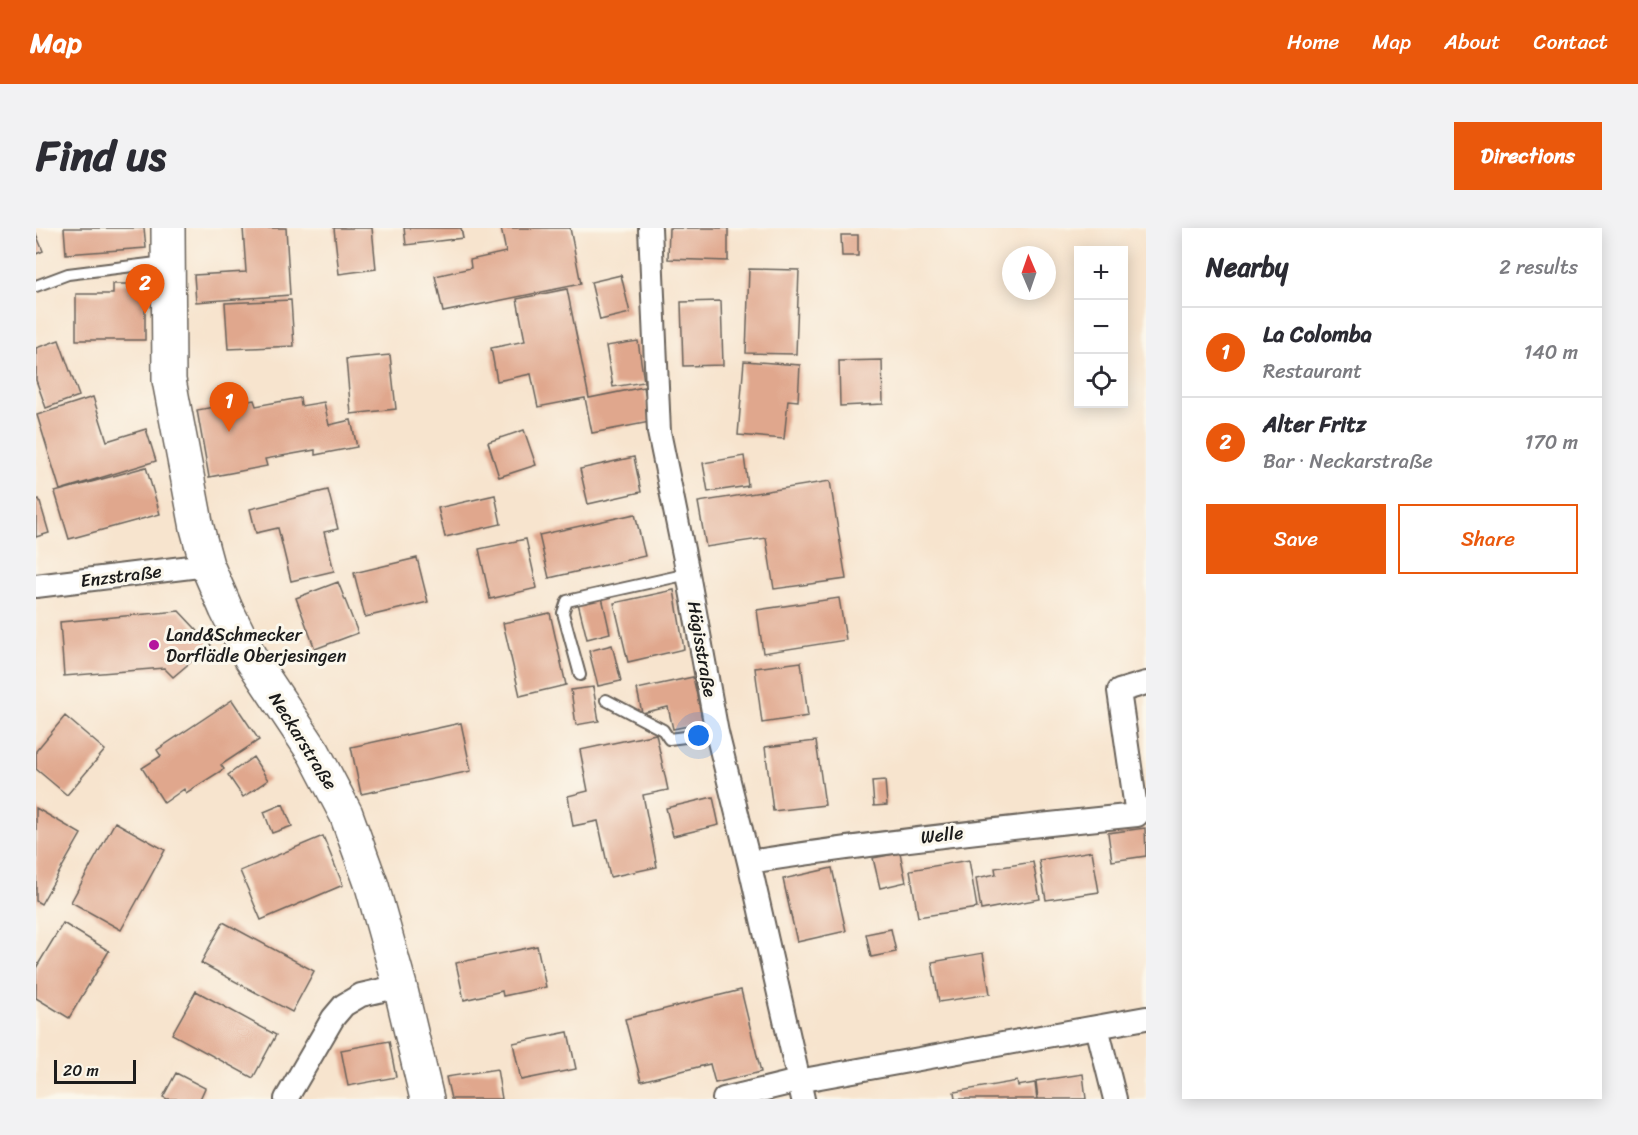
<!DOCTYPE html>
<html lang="en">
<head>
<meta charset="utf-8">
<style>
	:root { --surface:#fff; --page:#f2f2f3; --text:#2b2b33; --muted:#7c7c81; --line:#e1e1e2; --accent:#ea580c }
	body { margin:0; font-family:Sriracha,sans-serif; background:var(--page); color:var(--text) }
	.controls { position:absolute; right:18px; top:18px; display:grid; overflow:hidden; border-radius:0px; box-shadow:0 3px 15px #0003 }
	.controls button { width:54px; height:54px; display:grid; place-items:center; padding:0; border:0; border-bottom:2px solid var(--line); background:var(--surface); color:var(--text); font:30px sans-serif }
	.compass { position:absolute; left:966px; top:18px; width:54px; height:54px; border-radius:50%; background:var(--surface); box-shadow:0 3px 15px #0003; rotate:358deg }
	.scale { position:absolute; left:18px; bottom:15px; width:82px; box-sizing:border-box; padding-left:6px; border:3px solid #1c1c1c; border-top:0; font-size:16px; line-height:21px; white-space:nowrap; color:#1c1c1c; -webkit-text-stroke:4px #fbf7ec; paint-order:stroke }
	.you { position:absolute; left:663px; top:508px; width:21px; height:21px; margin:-15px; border:4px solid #fff; border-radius:50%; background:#1a73e8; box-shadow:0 0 0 9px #1a73e833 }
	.badge { display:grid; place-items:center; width:39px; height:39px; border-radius:50%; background:var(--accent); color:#fff; font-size:20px; font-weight:700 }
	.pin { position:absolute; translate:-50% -50px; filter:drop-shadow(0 2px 3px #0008) }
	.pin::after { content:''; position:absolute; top:32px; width:21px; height:18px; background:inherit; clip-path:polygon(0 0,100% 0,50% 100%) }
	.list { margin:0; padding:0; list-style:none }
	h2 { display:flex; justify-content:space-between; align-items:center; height:78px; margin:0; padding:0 24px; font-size:26px }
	h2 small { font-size:20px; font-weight:400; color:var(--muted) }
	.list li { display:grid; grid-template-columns:39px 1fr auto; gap:18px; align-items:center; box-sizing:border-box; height:90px; padding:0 24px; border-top:2px solid var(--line) }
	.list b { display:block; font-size:22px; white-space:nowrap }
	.list p { margin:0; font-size:20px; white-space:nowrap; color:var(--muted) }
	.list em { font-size:20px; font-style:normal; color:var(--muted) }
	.actions { display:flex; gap:12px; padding:18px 24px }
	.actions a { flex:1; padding:14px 0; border:2px solid var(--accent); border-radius:0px; text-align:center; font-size:21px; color:var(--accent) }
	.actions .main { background:var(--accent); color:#fff }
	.icon { flex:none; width:33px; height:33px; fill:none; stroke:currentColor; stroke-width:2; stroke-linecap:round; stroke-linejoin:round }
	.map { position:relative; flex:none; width:1110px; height:871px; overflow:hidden; border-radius:0px }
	header { display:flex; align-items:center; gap:36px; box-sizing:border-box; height:84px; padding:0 30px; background:var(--accent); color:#fff }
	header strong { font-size:28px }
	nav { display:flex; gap:33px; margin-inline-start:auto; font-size:21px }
	.intro { display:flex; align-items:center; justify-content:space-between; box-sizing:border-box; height:144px; padding:0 36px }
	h1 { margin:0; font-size:42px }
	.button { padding:15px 27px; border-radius:0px; background:var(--accent); color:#fff; font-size:21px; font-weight:700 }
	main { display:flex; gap:36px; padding:0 36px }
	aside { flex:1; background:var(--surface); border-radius:0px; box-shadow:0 3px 15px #0003 }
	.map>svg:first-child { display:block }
</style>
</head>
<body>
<header>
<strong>Map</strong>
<nav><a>Home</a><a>Map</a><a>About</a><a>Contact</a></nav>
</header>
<div class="intro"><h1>Find us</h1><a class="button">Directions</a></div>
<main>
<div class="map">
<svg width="1110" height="871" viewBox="0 0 1110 871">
	<rect width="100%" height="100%" fill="#fbf7ec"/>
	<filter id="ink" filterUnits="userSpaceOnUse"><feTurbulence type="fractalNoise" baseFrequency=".0167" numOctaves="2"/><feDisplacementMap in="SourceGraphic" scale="12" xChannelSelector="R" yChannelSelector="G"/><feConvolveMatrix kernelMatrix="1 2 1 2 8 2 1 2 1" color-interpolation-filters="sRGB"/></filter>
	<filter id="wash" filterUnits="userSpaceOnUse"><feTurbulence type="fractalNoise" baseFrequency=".008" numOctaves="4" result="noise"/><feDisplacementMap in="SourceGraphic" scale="24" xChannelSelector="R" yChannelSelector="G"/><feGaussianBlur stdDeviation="1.35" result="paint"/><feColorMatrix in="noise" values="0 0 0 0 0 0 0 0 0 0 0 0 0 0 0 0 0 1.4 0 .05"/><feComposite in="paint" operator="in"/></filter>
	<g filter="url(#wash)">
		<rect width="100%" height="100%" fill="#f7e4ce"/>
		<g id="blocks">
			<path fill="#e0a78d" d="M28,0h80l2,20 -80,6z
				M207,0h43l4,67 -94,7 -2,-27 52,-3z
				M298,0h38l4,41 -37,5z
				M368,0h57l2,10 -57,7z
				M465,0h69l11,56 -138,28 -8,-36 36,-8 -1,-8 36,-8z
				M633,0h59v33l-60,-2z
				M0,6l7,17 -7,3z
				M805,7h17v21h-16z
				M713,41l50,1 -3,84 -50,-1z
				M585,47l9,38 -30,7 -9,-38z
				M77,56h32v56h-69v-46h37z
				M531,61l22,109 55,-11 6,35 -58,11 -7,-35 -47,9 -7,-33 -34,7 -6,-33 34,-7 -8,-42z
				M255,72l3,46 -66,3 -3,-46z
				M685,73l2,64 -40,1 -2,-64z
				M23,112l20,56 -33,12 -10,-28v-32z
				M602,113l6,41 -31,5 -7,-41z
				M354,127l6,54 -45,5 -5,-55z
				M846,132l1,44 -43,2 -1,-45z
				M708,133l56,4 -2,36 -10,-1 -4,39 -46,-4z
				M57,169l14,44 39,-12 10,32 -96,29 -23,-75z
				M264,170l1,8 23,-4 5,23 22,-5 6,27 -42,8v-5l-50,9 2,7 -58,11 -12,-67 57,-10 2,6z
				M488,202l12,35 -37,12 -11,-35z
				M708,228l4,30 -40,6 -5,-29z
				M598,229l7,35 -53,12 -8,-35z
				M110,239l14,47 -91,25 -14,-47z
				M794,253l16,98 -72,10 -8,-51 -60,9 -8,-45z
				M292,262l10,39 -14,3 10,39 -43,10 -13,-53 -22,5 -6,-24z
				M459,267l6,29 -56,13 -7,-29z
				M3,271l10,34 -13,4v-37z
				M599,286l10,42 -96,22 -10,-43z
				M490,311l11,49 -47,11 -11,-50z
				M381,330l11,44 -63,15 -11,-44z
				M302,354l20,51 -43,16 -19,-51z
				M638,362l10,59 -56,13 -14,-59z
				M566,369l8,36 -23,6 -9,-36z
				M803,370l7,42 -83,13 -6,-43z
				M143,383l32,34 -38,32 -9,-9 -100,8 -4,-54z
				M514,385l16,72 -46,11 -17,-73z
				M576,417l9,36 -23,5 -9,-35z
				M765,434l7,54 -46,7 -7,-55z
				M657,449l10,46 -30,6 -5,-22 -26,6 -5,-24z
				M557,459l6,34 -23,4 -5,-35z
				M196,472l27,40 -38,25 3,4 -38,24 -2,-4 -20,14 -22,-35 19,-12 -4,-6z
				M29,488l40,34 -38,45 -31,-26v-18z
				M425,495l10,48 -110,23 -10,-47z
				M620,506l12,56 -25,5 14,72 -47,10 -12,-56 -25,5 -5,-30 20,-5 -8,-41z
				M780,513l9,64 -52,6 -8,-64z
				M217,529l15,23 -25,17 -15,-22z
				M849,552l2,25 -13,1 -2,-25z
				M677,569l6,28 -46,11 -7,-28z
				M247,576l9,22 -20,7 -8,-21z
				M0,580l45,26 -40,70 -5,-3z
				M79,594l50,28 -44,80 -50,-28z
				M1109,600l1,28 -34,5 -4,-28z
				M287,608l20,49 -82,35 -21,-49z
				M1056,623l7,41 -53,8 -7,-40z
				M864,625l6,29 -26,6 -7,-30z
				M933,632l8,48 -59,9 -8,-47z
				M997,634l7,37 -59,11 -5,-32 20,-4 -1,-6z
				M796,640l14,63 -49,11 -14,-63z
				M187,694l91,49 -22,41 -91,-49z
				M27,695l46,28 -40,67 -33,-20v-30z
				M855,701l5,23 -25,5 -5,-23z
				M501,718l9,41 -43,9 -1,-5 -38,9 -8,-37z
				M947,725l7,41 -51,8 -7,-40z
				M705,762l20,82 -46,11 -5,-19 -69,17 -16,-62z
				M160,763l80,44 -23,43 -81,-44z
				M532,804l8,37 -55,11 -8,-37z
				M353,813l7,36 -48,9 -7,-36z
				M461,841l5,30h-51l-5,-22z
				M140,845l29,15 -5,11h-33l-4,-2z
				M1047,846l3,25h-48l-2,-18z
				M981,853l1,5 17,-3 2,16h-82l-1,-7z"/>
		</g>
	</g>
	<g filter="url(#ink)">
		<use href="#blocks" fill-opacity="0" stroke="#69625a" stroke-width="1.5"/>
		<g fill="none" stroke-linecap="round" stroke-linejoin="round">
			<defs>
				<path id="lane" d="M0,58l32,-12 97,-12
					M544,447l-17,-62 4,-12 121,-27
					M570,472l57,30 6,9 48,-6"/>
				<path id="street" d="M614,0l9,204 29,142 29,159 32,129 54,237
					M0,358l171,-21
					M713,634c129,-20 258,-34 388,-47l-18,-124 27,-8
					M1061,799l18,72
					M250,871l47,-81 11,-13 17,-10 39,-9
					M688,871l74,-18 348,-63"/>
				<path id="primary" d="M132,0l1,152 28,148 10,37 19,44 24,48 64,96 32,61 26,72 28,100 27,113"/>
			</defs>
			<use href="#lane" stroke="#69625a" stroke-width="14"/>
			<use href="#street" stroke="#69625a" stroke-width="26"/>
			<use href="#primary" stroke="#69625a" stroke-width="36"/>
			<use href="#lane" stroke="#fff" stroke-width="10"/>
			<use href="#street" stroke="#fff" stroke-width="22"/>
			<use href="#primary" stroke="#fff" stroke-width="33"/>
		</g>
	</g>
	<circle fill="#b5179e" stroke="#fbf7ec" stroke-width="2" cx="118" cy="417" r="6"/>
	<g text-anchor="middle" stroke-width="6" stroke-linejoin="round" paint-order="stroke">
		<g font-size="18" fill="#1c1c1c" stroke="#fbf7ec">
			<text transform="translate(85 348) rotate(-7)" y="6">Enzstraße</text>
			<text transform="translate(666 421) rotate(80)" y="6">Hägisstraße</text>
			<text transform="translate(267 513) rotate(58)" y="6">Neckarstraße</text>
			<text transform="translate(906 607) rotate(-7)" y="6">Welle</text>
		</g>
		<g font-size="18" fill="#1c1c1c" stroke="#fbf7ec" text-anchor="start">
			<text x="130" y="413">Land&amp;Schmecker<tspan x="130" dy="21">Dorflädle Oberjesingen</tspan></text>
		</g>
	</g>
</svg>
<div class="controls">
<button>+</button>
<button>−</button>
<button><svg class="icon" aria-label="locate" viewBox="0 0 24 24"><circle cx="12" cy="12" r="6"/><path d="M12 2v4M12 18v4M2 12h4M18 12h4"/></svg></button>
</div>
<svg class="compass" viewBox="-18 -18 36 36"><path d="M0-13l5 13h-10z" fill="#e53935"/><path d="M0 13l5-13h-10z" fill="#7c7c81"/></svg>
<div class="scale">20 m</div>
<div class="you"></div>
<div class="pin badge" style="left:193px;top:204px">1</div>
<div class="pin badge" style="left:109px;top:86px">2</div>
</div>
<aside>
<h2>Nearby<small>2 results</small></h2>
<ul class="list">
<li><span class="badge">1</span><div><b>La Colomba</b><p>Restaurant</p></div><em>140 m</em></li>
<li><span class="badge">2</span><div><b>Alter Fritz</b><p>Bar · Neckarstraße</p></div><em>170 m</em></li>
</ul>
<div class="actions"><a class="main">Save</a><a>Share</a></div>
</aside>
</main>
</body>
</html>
